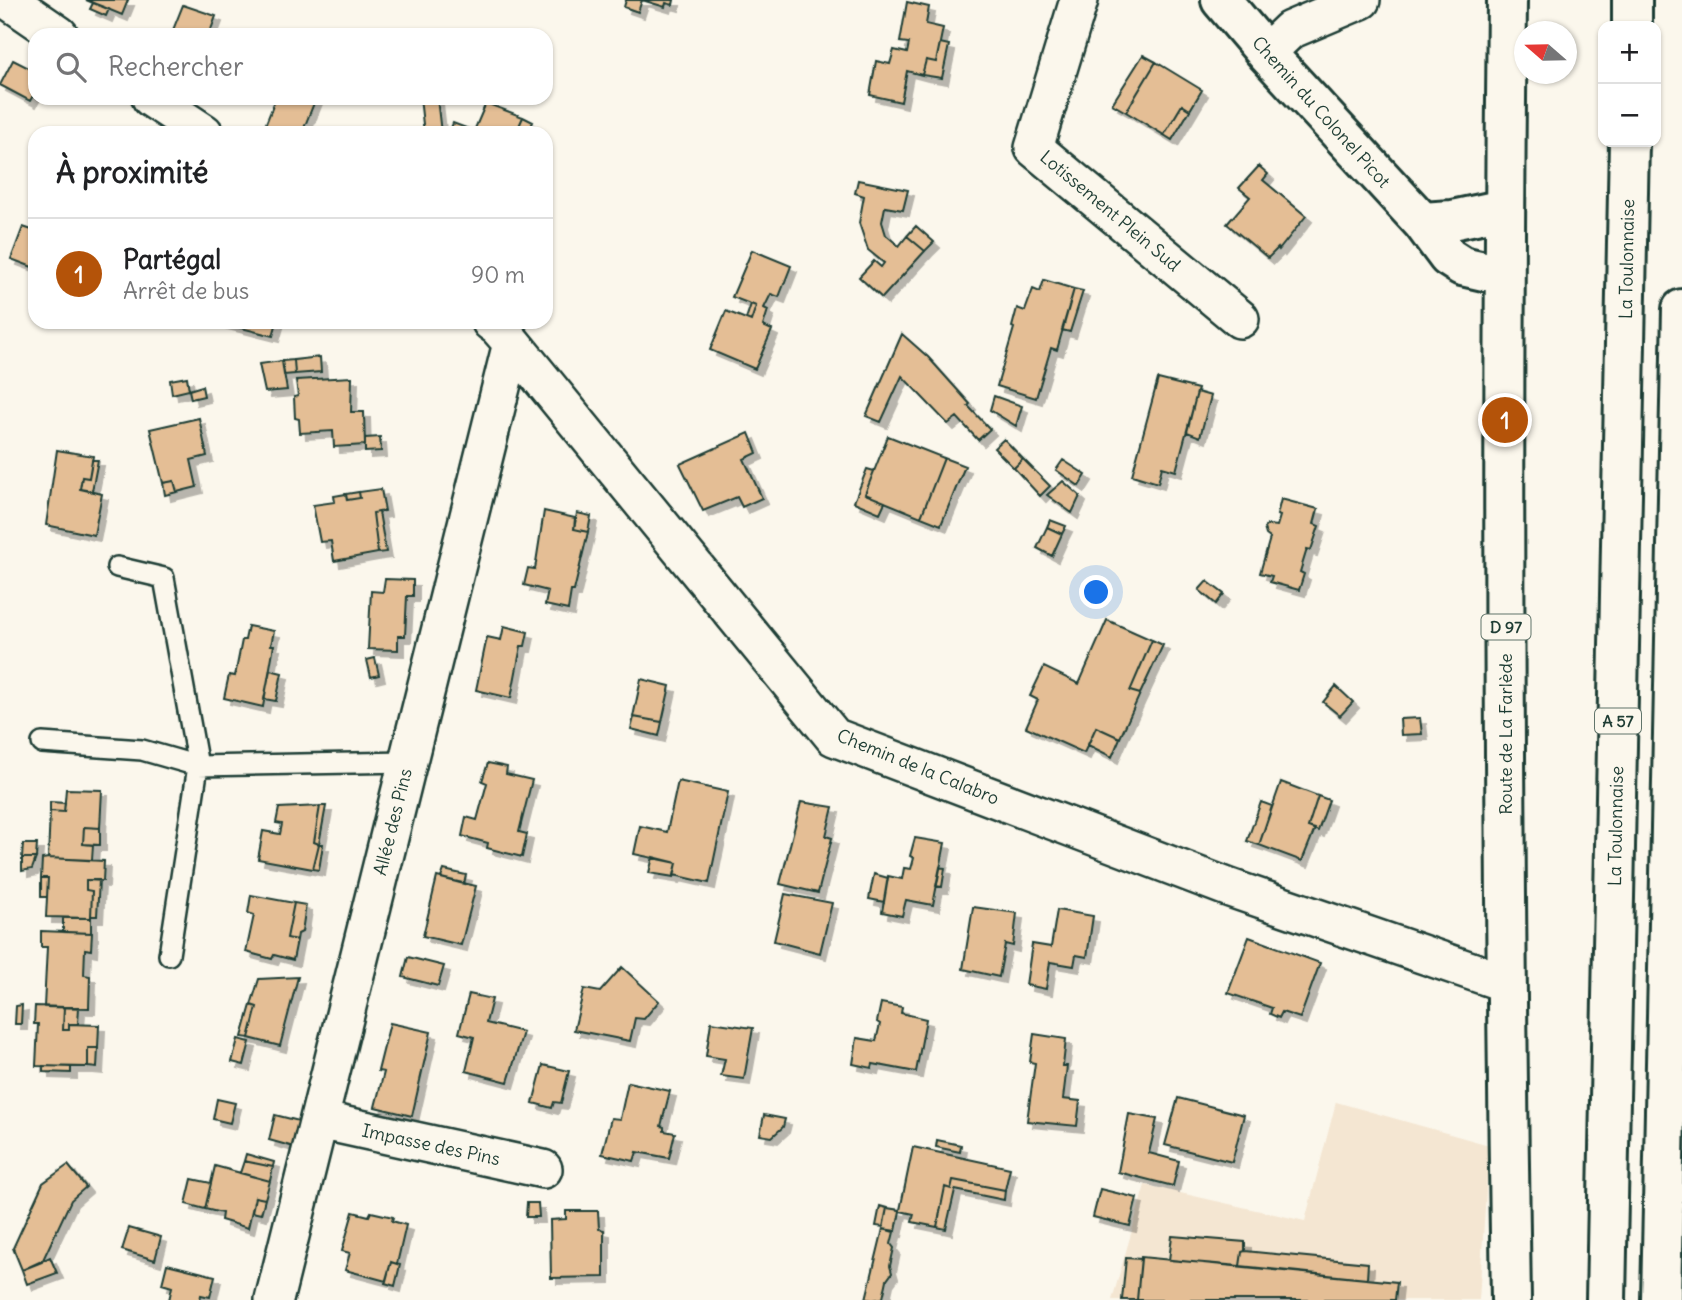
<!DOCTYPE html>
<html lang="fr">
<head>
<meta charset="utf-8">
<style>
	:root { --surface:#fff; --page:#f2f2f2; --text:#202124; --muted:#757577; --line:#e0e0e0; --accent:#b45309 }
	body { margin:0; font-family:Delius,sans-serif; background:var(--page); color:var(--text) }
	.controls { position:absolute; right:21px; top:21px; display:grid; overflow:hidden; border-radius:14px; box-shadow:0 2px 5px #0004 }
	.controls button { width:63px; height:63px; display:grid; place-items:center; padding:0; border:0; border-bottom:2px solid var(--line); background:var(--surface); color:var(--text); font:35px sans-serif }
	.compass { position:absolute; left:1514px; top:21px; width:63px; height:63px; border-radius:50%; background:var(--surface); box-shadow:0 2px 5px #0004; rotate:290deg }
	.you { position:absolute; left:1097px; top:593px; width:24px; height:24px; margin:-18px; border:5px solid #fff; border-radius:50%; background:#1a73e8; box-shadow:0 0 0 10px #1a73e833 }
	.badge { display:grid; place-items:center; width:46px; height:46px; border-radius:50%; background:var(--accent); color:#fff; font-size:23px; font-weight:700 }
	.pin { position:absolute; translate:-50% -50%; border:4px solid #fff; box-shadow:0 2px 7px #0006 }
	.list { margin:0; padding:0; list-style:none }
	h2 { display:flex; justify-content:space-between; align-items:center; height:91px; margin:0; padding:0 28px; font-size:30px }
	h2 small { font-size:23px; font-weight:400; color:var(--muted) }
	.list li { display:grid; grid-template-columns:46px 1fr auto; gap:21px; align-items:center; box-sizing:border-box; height:112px; padding:0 28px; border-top:2px solid var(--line) }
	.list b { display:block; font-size:26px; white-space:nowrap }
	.list p { margin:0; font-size:23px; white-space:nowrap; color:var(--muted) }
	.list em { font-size:23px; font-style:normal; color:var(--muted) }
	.icon { flex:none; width:38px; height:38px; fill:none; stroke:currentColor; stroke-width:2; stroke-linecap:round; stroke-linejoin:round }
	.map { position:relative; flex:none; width:1682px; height:1300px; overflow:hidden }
	.search { position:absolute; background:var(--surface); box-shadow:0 2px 5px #0004; left:28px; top:28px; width:525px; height:77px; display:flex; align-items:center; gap:18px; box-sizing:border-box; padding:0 24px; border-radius:21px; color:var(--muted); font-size:26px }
	.panel { position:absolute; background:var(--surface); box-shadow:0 2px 5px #0004; left:28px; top:126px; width:525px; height:203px; border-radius:21px }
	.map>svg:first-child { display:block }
</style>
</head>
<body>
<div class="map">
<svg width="1682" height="1300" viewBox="0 0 1682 1300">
	<defs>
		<filter id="shadow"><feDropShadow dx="6" dy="6" stdDeviation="0" flood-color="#0004"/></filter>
	</defs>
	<rect width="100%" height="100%" fill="#fbf7ec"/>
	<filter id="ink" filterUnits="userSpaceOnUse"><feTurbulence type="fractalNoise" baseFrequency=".0143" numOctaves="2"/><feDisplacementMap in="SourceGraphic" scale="14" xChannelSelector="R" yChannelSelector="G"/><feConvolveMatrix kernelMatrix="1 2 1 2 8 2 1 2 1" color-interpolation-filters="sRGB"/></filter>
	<g filter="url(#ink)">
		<path fill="#f4e6d2" d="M1336,1102l153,43 -10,155h-367l33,-115 160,36z"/>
		<path fill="#e4be95" stroke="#1f3d34" stroke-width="2" filter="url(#shadow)" d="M86,0h42l-6,15z
			M626,0h16l-4,12 -14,-5z
			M642,0h-1h33l-1,5 -7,-2 -1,4z
			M907,2l22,5 -3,17 17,4 -7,34 -10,-2 -4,15 -15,-4 -6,31 -31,-7 6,-34 14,3 4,-14 13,3 2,-10 -9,-1z
			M93,3l16,6 -3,7 -16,-7z
			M183,5l33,11 -7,19h-38z
			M940,43l9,2 -7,33 -20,-3 4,-15 10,2z
			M1143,55l13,7 -30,50 -14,-8z
			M13,60l22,11v21l-5,9 -30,-16z
			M1156,62l46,28 -12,20 -8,-5 -18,30 -38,-23z
			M276,98h40l-14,35h-19l-18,-7z
			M420,98h17l4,35h-17z
			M486,103l37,14 -7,16h-67l4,-10 21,8z
			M1182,105l8,5 -18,30 -8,-5z
			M523,117l10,5 -5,11h-12z
			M1259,166l9,8 -5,6 43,36 -27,34 -1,-2 -10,10 -41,-34 23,-27 -11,-9z
			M858,180l50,10 -5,20 -18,-3 -3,15 4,13 13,11 8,-10 18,15 -43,47 -23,-21 15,-16 7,6 3,-4 -16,-13 -9,-27 5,-27 -9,-3z
			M916,226l18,16 -9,9 -18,-15z
			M23,227l12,4v37l-24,-9z
			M752,250l39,16 -12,31 -8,-3 -7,14 4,2 -5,16 9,4 -17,39 -45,-19 16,-39 25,10 5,-15 -24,-9z
			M1044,280l30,9 -17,61 -6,-2 -15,50 -39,-12 17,-58 -2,-1 5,-19 8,3 8,-22 7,3z
			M1074,289l9,2 -13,41 -8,-2z
			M751,304l5,2 -5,15 -5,-2z
			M218,322h59l-4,14z
			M902,334l26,23 42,47 -2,2 22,23 -12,11 -21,-23 -9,7 -46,-48 -21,46 -15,-6z
			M320,357l1,15 -26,2 -1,-14z
			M294,360l1,14 -11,1 -2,-14z
			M282,361l5,29 -22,2 -6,-28z
			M187,377l2,13 -17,4 -2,-14z
			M352,377l-1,35h13l1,33 -31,2 -1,-16 -33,2 -1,-14 -4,-1 -1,-21 4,-1 -2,-16z
			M1158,379l40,10 -22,82 -14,-4 -4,16 -26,-8z
			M202,386l2,10 -13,3 -2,-9z
			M1197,392l14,4 -11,41 -13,-5z
			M994,396l28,10 -6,20 -26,-16z
			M199,418l8,38 -16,4 6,27 -20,5 -3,-11 -11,2 -13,-54z
			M749,433l8,20 -13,6 18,39 -20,9 -5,-10 -34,14 -23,-47z
			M888,436l56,22 -23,59 -56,-23z
			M380,437l1,14 -16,1v-14z
			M1004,439l19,20 -9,9 -20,-20z
			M57,450l36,6 -4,22 -7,-1 -2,12 22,5 -8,41 -48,-10z
			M944,458l21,8 -24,59 -20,-8z
			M1023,459l27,27 -10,10 -26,-28z
			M92,460h6l-6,31 -12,-2 2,-12 7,1z
			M1063,460l23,15 -7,11 -23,-16z
			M867,469l7,2 -9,23 20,8 -5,11 -26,-11z
			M174,481l3,11 -12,3 -2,-12z
			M1063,481l17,15 -8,17 -25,-18z
			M381,489l4,22 -12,2 5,40 -44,8 -3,-20 -11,1 -7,-37 22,-3 -1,-6 12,-2 1,6 13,-2 -1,-6z
			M359,492l1,6 -13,2 -1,-6z
			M1281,499l37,10 -4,15 5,2 -8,24 -4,-1 -7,23 4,2 -5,16 -29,-8 2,-6 -12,-3 10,-35 -4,-3 -2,-7 3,-3 10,1 3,-10 -3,-1z
			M544,511l31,7 -1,11 14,3 -14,59h-3l-3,19 -23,-5 3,-14 -24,-6 4,-17 7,1z
			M379,512l7,40 -8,1 -5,-40z
			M577,513l14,3 -3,16 -14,-3z
			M1050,520l16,6 -4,8 -15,-7z
			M1047,527l15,7 -10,22 -15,-8z
			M385,579l28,1v16h-6l-2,40h-7v14l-30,-1 3,-58 12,1z
			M1207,581l17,13 -8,10 -17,-14z
			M1107,620l45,20 -22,51 10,3 -20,44 -24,-11 -12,26 -58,-26 12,-27 -8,-4 14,-29 35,17z
			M248,626l26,5 -3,14h3l-11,62 -39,-9 5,-23 6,1 7,-36h3z
			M504,626l24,6 -3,14h-4l-10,52 -35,-8 11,-53 14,3z
			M1152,640l11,5 -23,49 -10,-3z
			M375,658l4,17 -8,2 -4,-17z
			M270,670l12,3 -6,28 -12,-2z
			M641,679l29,7 -8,36 -29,-5z
			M1336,686l17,16 -13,14 -17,-14z
			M634,717l28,5 -3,14 -28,-7z
			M1420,718l2,16 -21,1 -1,-16z
			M1096,727l24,11 -8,19 -24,-12z
			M488,763l19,4 -1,7 26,6 -13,52 8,2 -5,23 -35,-9 1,-5 -26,-7 4,-19 11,3 10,-37 -5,-2z
			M678,781l50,11 -19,91 -35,-8 3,-12 -43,-9 6,-28 27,6z
			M1281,782l37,14 -10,31 7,2 -13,32 -43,-16z
			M66,789l36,1 -2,38 -16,-1 -1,17 10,1 -1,15 -44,-2 2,-47 14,1z
			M1318,796l11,4 -11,31 -10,-4z
			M50,802l15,1 -1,9 -14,-1z
			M801,802l32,5 -7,29 6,2 -14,55 -38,-9z
			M1261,802l11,4 -13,39 -12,-4z
			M320,806l-6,36 5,2 -6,25 -55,-10 5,-28 17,3 2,-10 -6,-1 3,-15z
			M320,806h6l-7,38 -5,-2z
			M84,827l16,1v17l-17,-1z
			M915,838l30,5 -12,62 -27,-5 -4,16 -20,-4 6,-36 14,3 2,-11 7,1 3,-11 -4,-2z
			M23,844h14l-1,14h-14z
			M319,844h4l-4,26 -6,-1z
			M653,857l24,6 -3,14 -25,-4z
			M22,858h14l-4,11 -10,2z
			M48,858l56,3 -1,20 -17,-1v10l6,1 -1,27 -45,-1 2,-39h-7l1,-19z
			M940,867l5,1 -3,19 -6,-1z
			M444,870l22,5 -2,9 -23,-6z
			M874,874l14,4 -4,24 -15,-3z
			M437,877l39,9 -15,59 -38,-9z
			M41,878h7l-1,19h-6z
			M86,880h13l-2,36h-6l1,-25 -6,-1z
			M785,894l47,9 -12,50 -46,-12z
			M251,895l43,8 -7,35 10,2 -4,20 -19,-5 -2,4 -26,-7 8,-37 -6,-2z
			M294,903l12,2 -4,27 -4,2 -1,6 -10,-2z
			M973,907l44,6 -4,33 -8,-2 -6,33 -36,-8z
			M1057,910l36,6 -6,41 -11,-2 -2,11 -24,-4 -4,27 -20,-4 6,-41 19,3z
			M63,918h28v15l-28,-1z
			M41,931l51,2 -1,17 -6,-1 -1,26 6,1 -1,32 -45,-1 3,-60h-6z
			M1249,937l71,26 -20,55 -18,-6 -3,6 -9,-4 2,-6 -44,-15z
			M408,957l36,9 -6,20 -35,-9z
			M622,967l37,34 -15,18 -9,-1 -5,23 -56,-11 10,-41 16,3z
			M298,977l-18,69 -31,-8 8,-31 -6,-2 8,-26z
			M469,994l23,5 -6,24 37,9 -15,50 -42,-11 8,-34 -15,-4z
			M881,1003l21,4 -1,6 25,6 -10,53 -43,-8 -1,4 -19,-4 4,-26 19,3 4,-17 -3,-2z
			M22,1005l-1,19h-6l1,-18z
			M251,1005l6,2 -8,31 -7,-1z
			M35,1006l29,1 -1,23h6v-6l30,1 -1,23h-10v19l-52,-1 2,-42h-4z
			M64,1007h15l-1,17h-9v6h-6z
			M711,1022l42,6 -9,51 -23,-3 4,-17 -19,-3z
			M390,1023l41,9 -19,84 -37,-9 9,-35 -6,-1z
			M1034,1034l32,5 -3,27h4l-4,33 17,2 -3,25 -50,-5 8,-58 -5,-1z
			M238,1039l12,3 -6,23 -12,-3z
			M88,1048h10l-1,20 -9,-1z
			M543,1065l26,6 -8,32 -7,-1 -2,6 -19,-5z
			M43,1066l28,1v6l-28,-1z
			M628,1082l42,9 -9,35 3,1v4l11,2 -6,25 -32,-6 -3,9 -32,-7 9,-36 9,1z
			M1178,1098l66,17 -12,47 -67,-17z
			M217,1099l18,4 -5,20 -17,-4z
			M1129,1114l28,5 -8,34 30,8 -6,25 -55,-14z
			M275,1115l32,8 -6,26 -32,-9z
			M764,1115l21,4 -2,8 -11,10 -12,-2z
			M937,1140l24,5 -1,7 -24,-5z
			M913,1147l97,21 -5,22 -52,-10 -2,9 -6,-2 -8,40 -25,-5 2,-8 -14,-3 -4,20 -13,-2 4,-21 13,2z
			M246,1154l28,8 -1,5 -29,-6z
			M244,1161l29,6 -3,14 -30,-8z
			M68,1165l18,22 -15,13 -29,62 -20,8 -9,-22 30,-65z
			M215,1166l55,15 -5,18 -10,-2 -7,31 -27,-8 1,-7 -17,-4z
			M192,1179l19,4 -6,26 -19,-5z
			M953,1180l52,10 -1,10 -49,-10 -9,39 -9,-2 8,-40 6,2z
			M1100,1189l37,9 -7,28 -37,-9z
			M255,1197l10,2 -4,15 -9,-2z
			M527,1203h11l1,14h-13z
			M880,1206l7,2 -4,19 -7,-1z
			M566,1211h32l1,18 5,1v47l-53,1 -1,-58 16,-1z
			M353,1212l16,4 2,-4 22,5 -1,4 14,4 -9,39 -6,-2 -5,19 -41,-11 5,-17 -8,-2z
			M129,1228l32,9 -6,23 -33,-10z
			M883,1229l11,3 -3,12 3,4 -4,18 2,7 -5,7 -4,18 -10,2 -7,-1z
			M1172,1236l73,6v9l-3,1 -2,14 -71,-6z
			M1245,1251l123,12 -1,16 -127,-13 2,-14z
			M50,1257l7,16 -30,11 -5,-14z
			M1141,1257l256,25 -2,18h-258z
			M1126,1258l15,1 -4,41h-15z
			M391,1262l9,3 -5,21 -10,-3z
			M167,1264l48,12 -5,21 -9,-2 -1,5h-31l3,-13 -10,-3z"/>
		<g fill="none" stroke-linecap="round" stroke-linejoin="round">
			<defs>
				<path id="lane" d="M117,567l47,11 34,188 210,-4
					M42,743l100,7 56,16 -29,189"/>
				<path id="street" d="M8,0l51,35
					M1079,0l-45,148 206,171
					M1266,53l24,-23 71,-30
					M151,98l53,35
					M491,322l7,5 14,16 322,394 396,151 276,95
					M319,1120l224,49
					M274,1300l238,-957"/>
				<path id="secondary" d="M1221,0l45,53 156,169 26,35 14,9 22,5h20
					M1422,222l30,-2 52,-11"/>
				<path id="primary" d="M1507,0c-5,433 -3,867 4,1300"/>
				<path id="highway" d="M1632,26v-26
					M1606,1300l23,-1158
					M1661,1300l21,-991"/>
			</defs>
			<use href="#lane" stroke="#1f3d34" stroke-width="24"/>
			<use href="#street" stroke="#1f3d34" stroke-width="42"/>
			<use href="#secondary" stroke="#1f3d34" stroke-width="44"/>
			<use href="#primary" stroke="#1f3d34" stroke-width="44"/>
			<use href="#highway" stroke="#1f3d34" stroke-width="44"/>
			<use href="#lane" stroke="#fbf7ec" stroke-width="19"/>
			<use href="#street" stroke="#fbf7ec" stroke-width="37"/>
			<use href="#secondary" stroke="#fbf7ec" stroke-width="38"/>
			<use href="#primary" stroke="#fbf7ec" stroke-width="38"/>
			<use href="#highway" stroke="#fbf7ec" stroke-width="38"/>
		</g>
	</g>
	<g text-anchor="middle" stroke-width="6" stroke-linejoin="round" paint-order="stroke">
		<g fill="#fbf7ec" stroke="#61756b" stroke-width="2">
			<rect x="1481.5" y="614.5" width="49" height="25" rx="5"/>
			<rect x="1595" y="708.5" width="46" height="25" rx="5"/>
		</g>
		<g font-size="16" font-weight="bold" fill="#1f3d34">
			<text x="1506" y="633">D 97</text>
			<text x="1618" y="727">A 57</text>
		</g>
		<g font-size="18" fill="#1f3d34" stroke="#fbf7ec">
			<text transform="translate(1321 112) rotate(48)" y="6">Chemin du Colonel Picot</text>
			<text transform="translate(1110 211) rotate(40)" y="6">Lotissement Plein Sud</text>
			<text transform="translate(1627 259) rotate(-89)" y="6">La Toulonnaise</text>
			<text transform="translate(1506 734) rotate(-90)" y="6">Route de La Farlède</text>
			<text transform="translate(918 767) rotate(22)" y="6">Chemin de la Calabro</text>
			<text transform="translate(393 822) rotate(-76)" y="6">Allée des Pins</text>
			<text transform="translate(1616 826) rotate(-89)" y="6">La Toulonnaise</text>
			<text transform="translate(431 1145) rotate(12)" y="6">Impasse des Pins</text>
		</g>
	</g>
</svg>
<div class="controls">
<button>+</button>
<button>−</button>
</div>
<svg class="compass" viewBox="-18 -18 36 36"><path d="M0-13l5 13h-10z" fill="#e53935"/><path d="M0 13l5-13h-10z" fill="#757577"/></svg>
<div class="you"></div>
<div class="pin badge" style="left:1505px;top:420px">1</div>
<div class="search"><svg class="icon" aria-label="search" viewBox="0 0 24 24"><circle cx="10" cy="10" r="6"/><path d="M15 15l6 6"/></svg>Rechercher</div>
<section class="panel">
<h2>À proximité<small></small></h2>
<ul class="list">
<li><span class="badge">1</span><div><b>Partégal</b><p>Arrêt de bus</p></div><em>90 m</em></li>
</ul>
</section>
</div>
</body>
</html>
